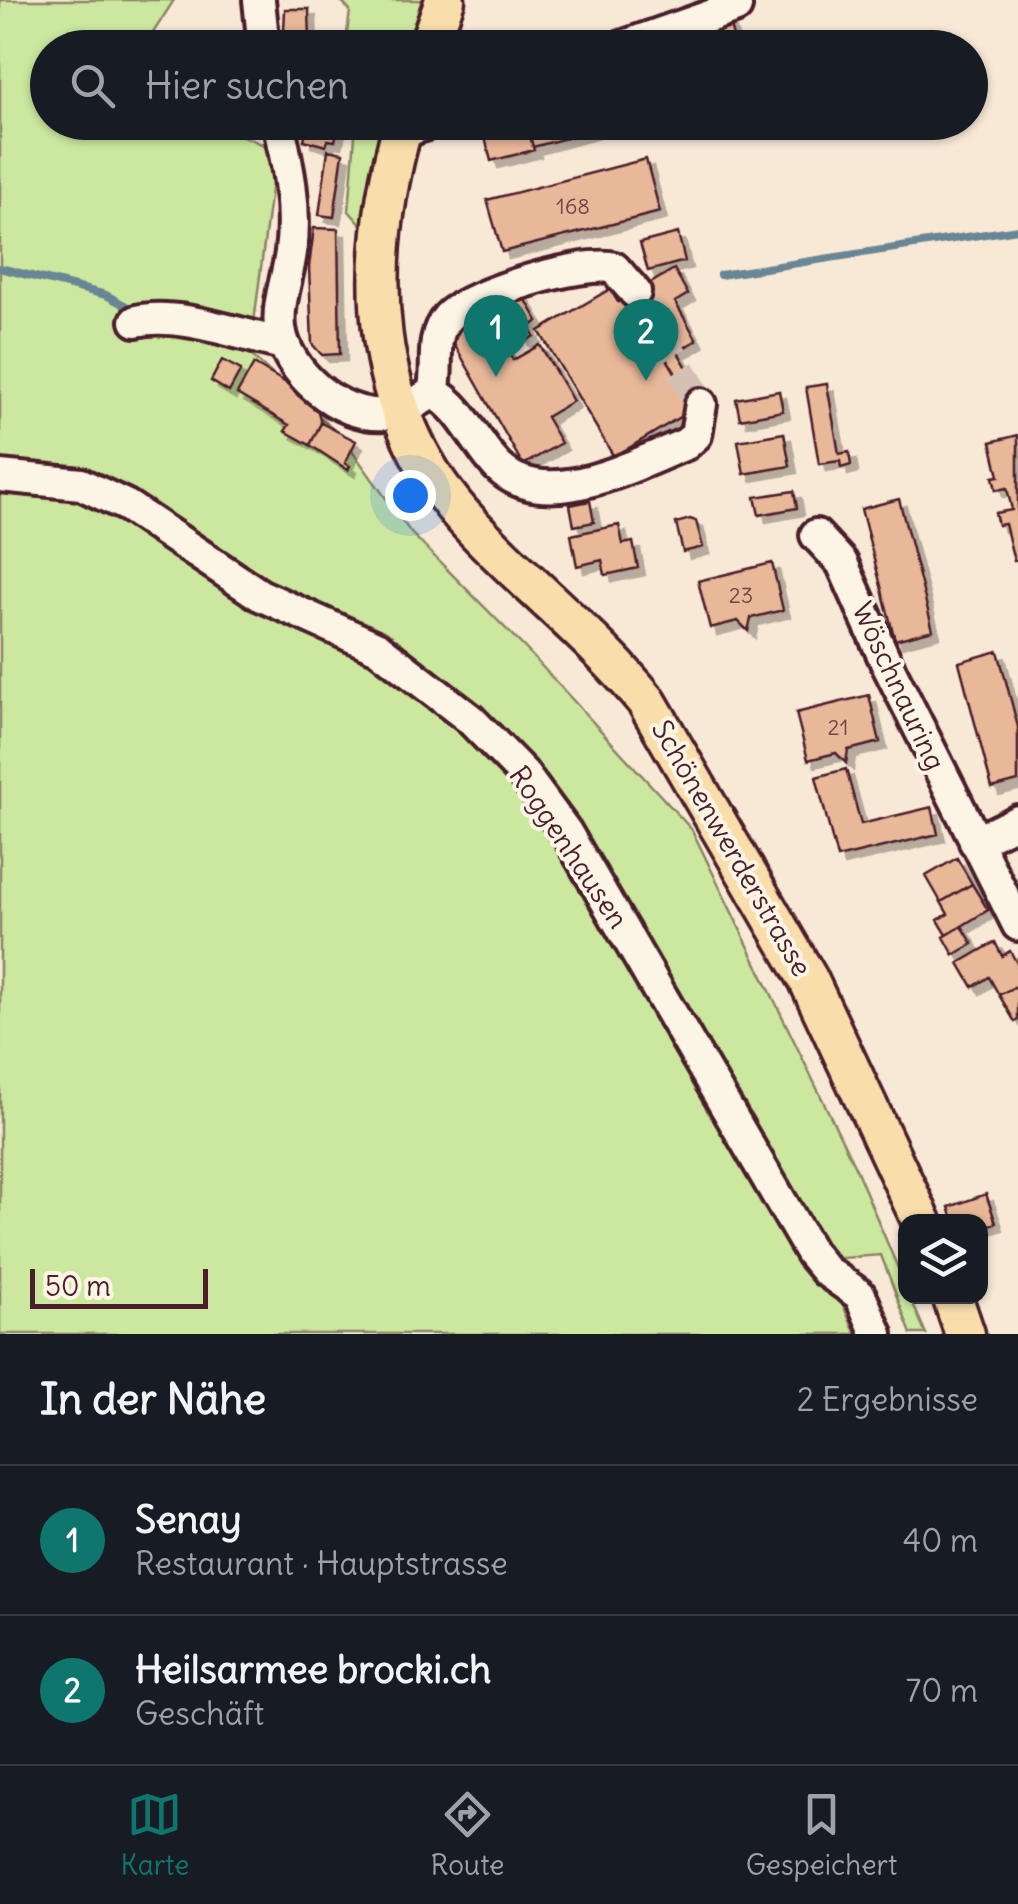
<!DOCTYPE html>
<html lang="de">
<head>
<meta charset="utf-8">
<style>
	:root { --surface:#171b24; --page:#20242c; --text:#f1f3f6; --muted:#9ea1a6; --line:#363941; --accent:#0f766e }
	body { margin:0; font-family:Delius,sans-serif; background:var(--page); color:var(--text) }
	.controls { position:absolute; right:30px; bottom:30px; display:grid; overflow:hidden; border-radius:20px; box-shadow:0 2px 8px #0004 }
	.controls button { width:90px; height:90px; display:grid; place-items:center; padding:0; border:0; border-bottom:2px solid var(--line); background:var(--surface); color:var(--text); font:50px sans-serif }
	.scale { position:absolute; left:30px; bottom:25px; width:178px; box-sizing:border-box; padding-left:10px; border:5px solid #4a1f2b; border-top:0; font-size:28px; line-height:35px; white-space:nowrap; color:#4a1f2b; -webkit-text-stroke:8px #fcf5e5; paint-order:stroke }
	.you { position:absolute; left:410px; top:495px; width:35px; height:35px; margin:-25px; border:8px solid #fff; border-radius:50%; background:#1a73e8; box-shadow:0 0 0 15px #1a73e833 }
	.badge { display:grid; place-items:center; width:65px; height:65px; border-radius:50%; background:var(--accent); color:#fff; font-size:32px; font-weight:700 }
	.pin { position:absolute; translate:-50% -82px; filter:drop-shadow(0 2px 5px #0008) }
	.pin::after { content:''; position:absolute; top:52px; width:35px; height:30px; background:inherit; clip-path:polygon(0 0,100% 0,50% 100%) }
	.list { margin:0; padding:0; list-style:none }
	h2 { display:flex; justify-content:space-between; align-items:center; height:130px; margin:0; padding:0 40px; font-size:42px }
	h2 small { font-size:32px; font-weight:400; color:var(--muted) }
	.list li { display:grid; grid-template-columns:65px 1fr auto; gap:30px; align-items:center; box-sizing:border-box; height:150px; padding:0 40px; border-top:2px solid var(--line) }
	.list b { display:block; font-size:38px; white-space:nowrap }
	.list p { margin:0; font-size:32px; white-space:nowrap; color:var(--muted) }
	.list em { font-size:32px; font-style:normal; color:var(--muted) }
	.icon { flex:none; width:55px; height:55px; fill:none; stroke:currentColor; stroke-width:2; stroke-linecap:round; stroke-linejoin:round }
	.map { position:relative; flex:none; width:1018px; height:1334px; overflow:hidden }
	.search { position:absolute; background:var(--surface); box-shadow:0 2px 8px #0004; left:30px; right:30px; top:30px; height:110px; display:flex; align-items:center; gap:25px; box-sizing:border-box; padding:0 35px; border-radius:55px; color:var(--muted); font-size:38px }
	.sheet { height:430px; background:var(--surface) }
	nav { display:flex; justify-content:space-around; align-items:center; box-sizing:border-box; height:140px; border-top:2px solid var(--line); background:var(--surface); font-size:28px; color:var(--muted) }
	nav a { display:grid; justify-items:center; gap:5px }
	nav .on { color:var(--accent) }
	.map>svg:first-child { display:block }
</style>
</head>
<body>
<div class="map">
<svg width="1018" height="1334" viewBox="0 0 1018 1334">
	<defs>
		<filter id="shadow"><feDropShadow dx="7" dy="7" stdDeviation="0" flood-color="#0004"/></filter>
	</defs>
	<rect width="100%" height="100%" fill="#f8e9d6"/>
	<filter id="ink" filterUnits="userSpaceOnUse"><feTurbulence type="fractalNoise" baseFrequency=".01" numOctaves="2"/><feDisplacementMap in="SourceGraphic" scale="20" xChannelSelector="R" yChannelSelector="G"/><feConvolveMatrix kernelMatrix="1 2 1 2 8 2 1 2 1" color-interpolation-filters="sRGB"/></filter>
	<g filter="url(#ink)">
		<path fill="#cce89f" stroke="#8b8465" stroke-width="2.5" d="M0,0h174l-30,47 -96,1v74l164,1 64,27 -26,204 92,83 69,96 114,115 167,182 165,341 48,114 1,11 4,1 16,37h-15l-30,-79 -79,6 39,40 15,33h-856z
			M340,0h82l-17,47 -60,1 5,-37z
			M356,123h30l-23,104 -14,-16z"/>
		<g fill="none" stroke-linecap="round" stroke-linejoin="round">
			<path stroke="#688695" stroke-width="8" d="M0,268l106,27 26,14
				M720,275l298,-46"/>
		</g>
		<path fill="#e8b899" stroke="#4a1f2b" stroke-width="2.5" filter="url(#shadow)" d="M285,9h24l1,32h-16l1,7h-24l-1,-17h14z
			M729,22l7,26h-29l-4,-19z
			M308,122h24l6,5 -3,14 -7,-1 -2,6 -22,-6z
			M481,122h45l8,28 -43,11z
			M526,122h100l-93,25z
			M328,150l15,3 -9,64 -15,-2z
			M646,159l14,53 -158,40 -15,-52z
			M314,228l24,1 2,125 -18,1 -10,-11 -3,-77z
			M678,233l7,28 -37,10 -8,-28z
			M674,269l14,25 -13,8 22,38 -19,11 -37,-62z
			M610,289l8,13 11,-6 67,111 -82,50 -75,-126z
			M641,289l65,111 -10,7 -67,-111z
			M522,293l16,28 -9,6 5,9 -10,6 -21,-38z
			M486,312l27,48 27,-15 33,56 -27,16 15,26 -38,22 -75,-132z
			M222,360l19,10 -12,22 -18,-11z
			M254,364l61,36 6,23 -11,22 -25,-14 4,-6 -52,-31z
			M827,384l12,70 10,-2 2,13 -10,3 -1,-7 -21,3 -13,-77z
			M779,391l4,20 -43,8 -4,-20z
			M321,423l35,18 -11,22 5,3 -2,4 -38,-25z
			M784,433l6,33 -46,8 -6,-33z
			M1018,435v125l-4,1 -9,-37 -7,1 -3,-12 17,-3 -5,-22 -11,2 -3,-13 6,-1 -8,-34z
			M794,491l3,17 -38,7 -4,-18z
			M899,499l34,131 -38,10 -34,-131z
			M590,501l4,21 -20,4 -4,-21z
			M690,519l6,2 7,26 -20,5 -7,-29z
			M619,525l4,19 10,-2 5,26 -33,7 -3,-15 -25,6 -6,-31z
			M772,563l11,47 -32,8 -3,13 -10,-10 -28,7 -12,-47z
			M998,651l20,76v54l-26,7 -33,-126z
			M869,695l11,47 -32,8 -2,13 -10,-10 -28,7 -12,-47z
			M846,769l15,55 71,-17 6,27 -101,24 -21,-81z
			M957,858l15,26 -31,18 -15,-26z
			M972,884l16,26 -41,25 -9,-15 10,-6 -7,-12z
			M962,926l11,18 -19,11 -10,-18z
			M995,942l7,14 8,-5 8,14v20l-19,10 -10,-18 -16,10 -14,-24z
			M1018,985v35l-3,2 -16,-27z
			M986,1194l10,29 -16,5v-6h-26l-5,-15z"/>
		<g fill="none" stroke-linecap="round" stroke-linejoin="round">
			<path stroke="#d5c1b4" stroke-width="30" stroke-dasharray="30 15" stroke-linecap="butt" d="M635,292l66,112"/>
			<defs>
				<path id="minor" d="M259,0l5,48
					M619,48l117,-41
					M278,122c10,44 19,85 13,130 -3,25 -14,51 -11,76 6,44 59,90 105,86 18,-1 33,-13 48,-22 28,15 40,46 60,69 46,57 141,3 193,-17l10,-9 5,-31
					M401,133l31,-11
					M136,321c42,-10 103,14 148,23
					M433,392c7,-24 -4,-53 14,-74 18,-23 140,-59 167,-50l21,24
					M0,476l81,8 46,22 133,89 118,53 92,71 52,53 44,60 245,421 15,18 34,24 17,39
					M816,535l26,28 44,99 132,263
					M975,842l43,-21"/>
				<path id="major" d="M428,48l17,-48
					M404,122c-41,141 -38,291 66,402 57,62 124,112 177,178l161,277 114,243
					M952,1296l13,38"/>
			</defs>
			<use href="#minor" stroke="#4a1f2b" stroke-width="38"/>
			<use href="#major" stroke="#4a1f2b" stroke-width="45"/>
			<use href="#minor" stroke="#fcf5e5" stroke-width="30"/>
			<use href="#major" stroke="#f9deab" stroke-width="38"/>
		</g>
	</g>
	<g text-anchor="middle" stroke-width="8" stroke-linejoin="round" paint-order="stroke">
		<g font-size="22" fill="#724546">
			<text x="573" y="214">168</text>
			<text x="741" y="603">23</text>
			<text x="838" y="735">21</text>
		</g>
		<g font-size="28" fill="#4a1f2b" stroke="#fcf5e5">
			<text transform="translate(899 686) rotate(65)" y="10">Wöschnauring</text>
			<text transform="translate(569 847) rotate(56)" y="10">Roggenhausen</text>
			<text transform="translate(732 848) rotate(60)" y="10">Schönenwerderstrasse</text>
		</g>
	</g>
</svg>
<div class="controls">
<button><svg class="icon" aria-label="layers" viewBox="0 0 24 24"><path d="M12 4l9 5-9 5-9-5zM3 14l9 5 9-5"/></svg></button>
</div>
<div class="scale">50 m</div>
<div class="you"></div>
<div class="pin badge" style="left:496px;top:377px">1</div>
<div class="pin badge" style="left:646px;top:381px">2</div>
<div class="search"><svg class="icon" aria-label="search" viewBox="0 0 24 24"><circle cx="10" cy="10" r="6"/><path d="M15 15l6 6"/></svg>Hier suchen</div>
</div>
<section class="sheet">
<h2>In der Nähe<small>2 Ergebnisse</small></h2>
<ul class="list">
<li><span class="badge">1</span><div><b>Senay</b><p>Restaurant · Hauptstrasse</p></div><em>40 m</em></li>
<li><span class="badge">2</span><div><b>Heilsarmee brocki.ch</b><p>Geschäft</p></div><em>70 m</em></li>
</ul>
</section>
<nav>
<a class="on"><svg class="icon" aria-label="map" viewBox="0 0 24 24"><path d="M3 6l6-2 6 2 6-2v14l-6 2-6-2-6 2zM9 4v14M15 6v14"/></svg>Karte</a>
<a><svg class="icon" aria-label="directions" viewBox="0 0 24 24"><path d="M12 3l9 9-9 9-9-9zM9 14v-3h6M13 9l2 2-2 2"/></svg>Route</a>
<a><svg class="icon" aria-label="saved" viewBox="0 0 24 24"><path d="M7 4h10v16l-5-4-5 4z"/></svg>Gespeichert</a>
</nav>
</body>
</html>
